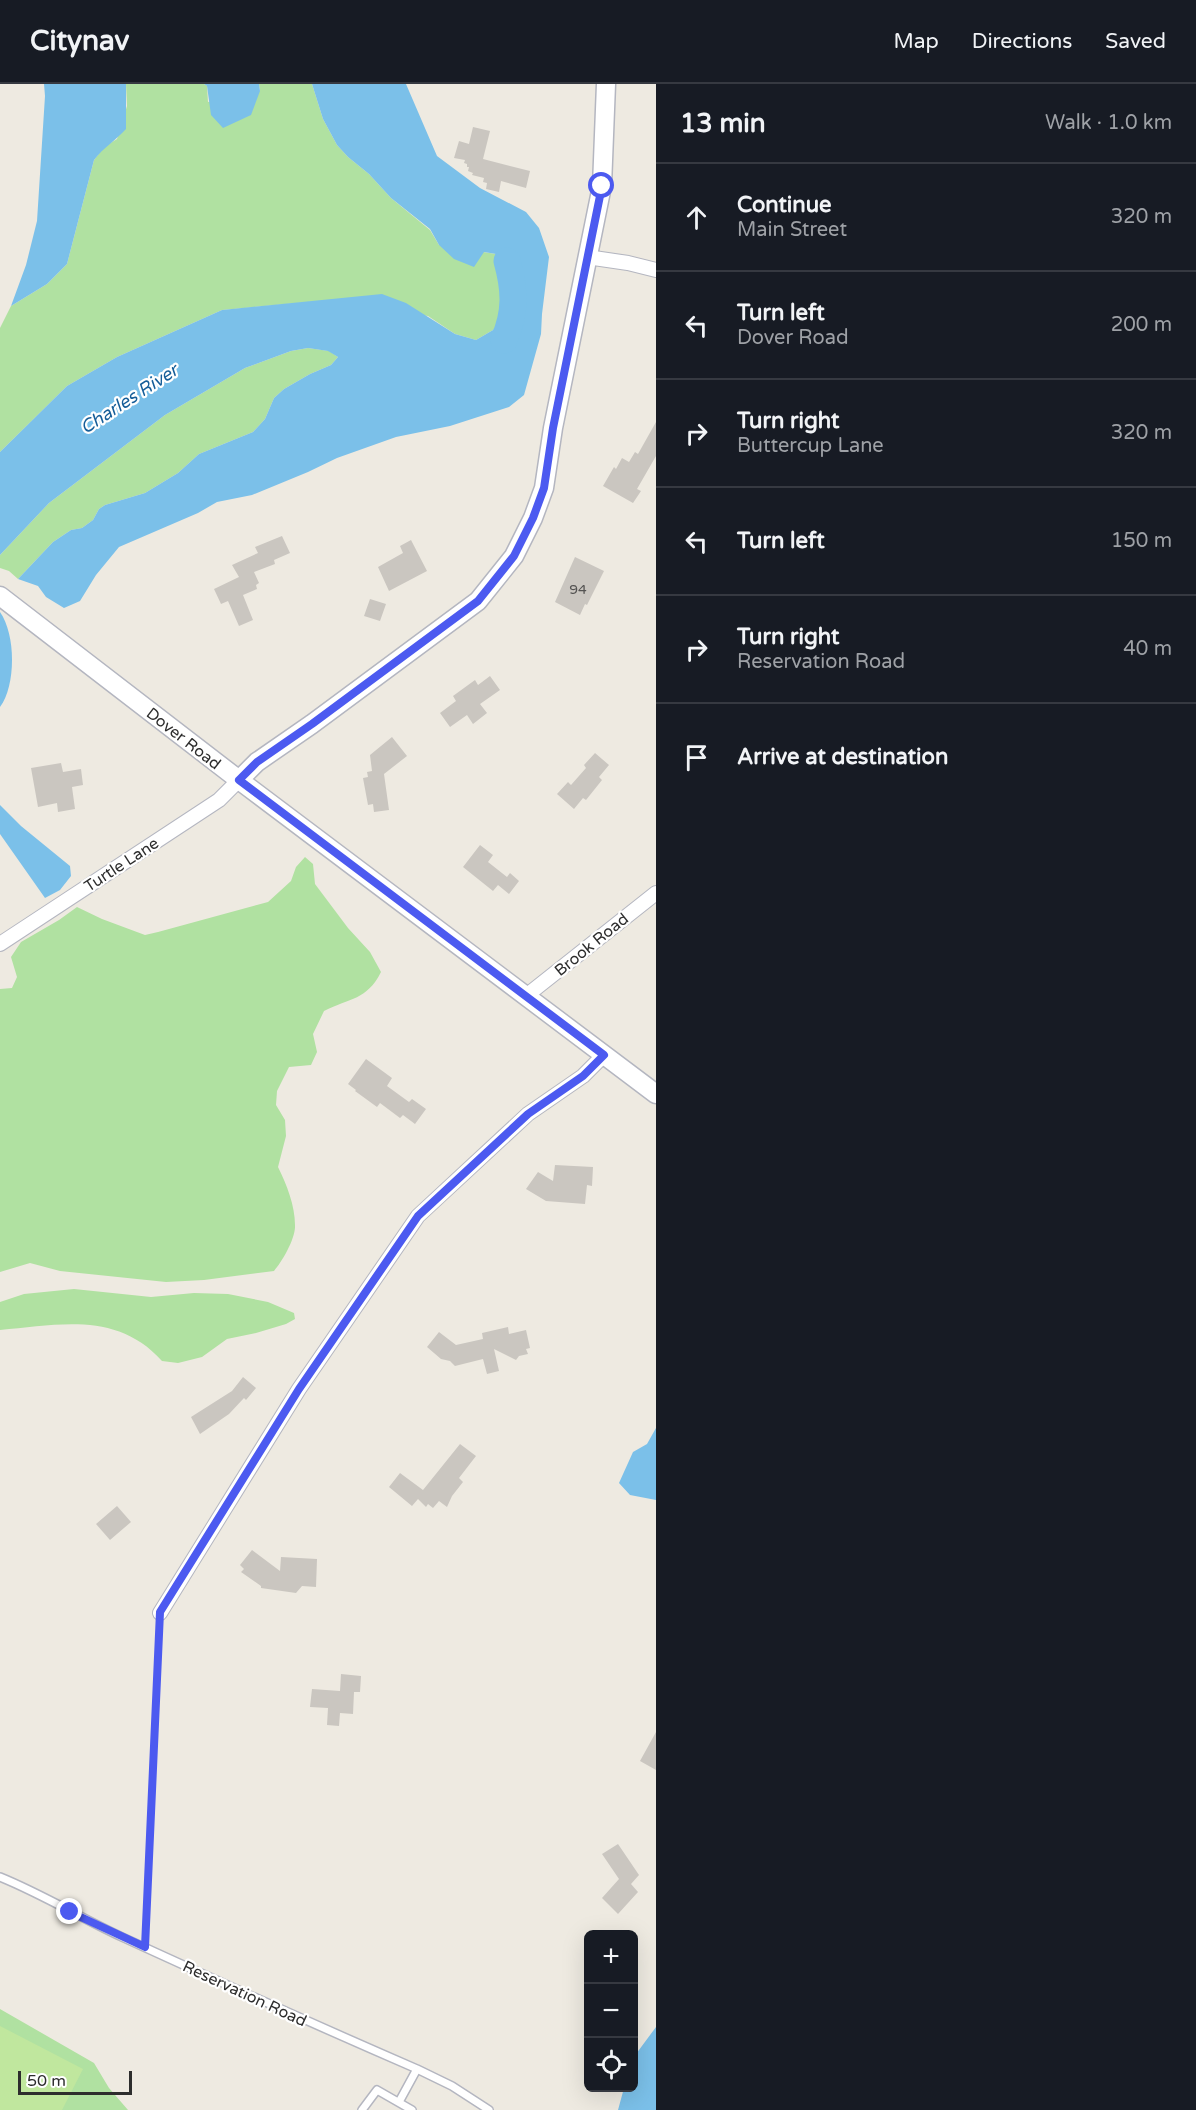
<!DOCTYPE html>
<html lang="en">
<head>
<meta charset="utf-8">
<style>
	:root { --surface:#171b24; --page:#20242c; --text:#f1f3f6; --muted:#9ea1a6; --line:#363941 }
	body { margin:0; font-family:"Varela Round",sans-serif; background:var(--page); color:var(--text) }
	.controls { position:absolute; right:18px; bottom:18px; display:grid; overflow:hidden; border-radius:9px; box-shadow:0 6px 24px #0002 }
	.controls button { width:54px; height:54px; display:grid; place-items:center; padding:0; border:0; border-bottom:2px solid var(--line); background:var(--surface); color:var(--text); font:30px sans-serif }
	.scale { position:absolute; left:18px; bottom:15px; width:114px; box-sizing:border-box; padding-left:6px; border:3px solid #2d2d2d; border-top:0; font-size:16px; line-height:21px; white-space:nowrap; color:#2d2d2d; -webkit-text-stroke:4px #fff; paint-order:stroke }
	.stop { position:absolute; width:18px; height:18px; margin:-14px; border:4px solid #4c5af0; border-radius:50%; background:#fff }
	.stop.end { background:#4c5af0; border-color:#fff; box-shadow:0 2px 6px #0008 }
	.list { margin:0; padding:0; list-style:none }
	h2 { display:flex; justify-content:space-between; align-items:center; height:78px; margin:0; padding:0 24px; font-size:26px }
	h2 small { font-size:20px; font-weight:400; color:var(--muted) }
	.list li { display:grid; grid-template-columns:39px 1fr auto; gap:18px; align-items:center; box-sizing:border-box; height:108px; padding:0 24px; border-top:2px solid var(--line) }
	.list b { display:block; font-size:22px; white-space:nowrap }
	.list p { margin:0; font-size:20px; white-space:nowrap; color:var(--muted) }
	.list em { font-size:20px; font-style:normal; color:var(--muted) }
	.icon { flex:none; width:33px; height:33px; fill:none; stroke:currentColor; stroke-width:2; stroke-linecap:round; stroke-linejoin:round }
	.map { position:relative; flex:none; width:656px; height:2026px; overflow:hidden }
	header { display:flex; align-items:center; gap:36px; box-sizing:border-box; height:84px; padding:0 30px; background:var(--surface); border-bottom:2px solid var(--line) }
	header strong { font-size:28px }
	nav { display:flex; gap:33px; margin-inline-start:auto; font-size:21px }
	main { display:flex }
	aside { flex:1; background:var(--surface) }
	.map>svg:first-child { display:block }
</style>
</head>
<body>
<header>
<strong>Citynav</strong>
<nav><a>Map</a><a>Directions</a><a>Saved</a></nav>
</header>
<main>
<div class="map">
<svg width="656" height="2026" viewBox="0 0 656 2026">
	<rect width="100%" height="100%" fill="#eeeae1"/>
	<path fill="#b0e1a1" d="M126,0h78l3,2 1,16 52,-11 -1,-7h53l11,35 14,26 11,12 21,17 22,24 39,32 9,15 57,9 4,18 17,28 -24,30 -17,10 -21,-6 -27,-18 -108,-15 -98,9 -105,47 -50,29 -67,66v-124l11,-22 36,-22 20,-20 27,-104 10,-13 13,-8 10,-33z
		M308,264l21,3 9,6 -7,8 -21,9 -26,15 -10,9 -9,21 -12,13 -54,22 -21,19 -33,20 -40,12 -6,4 -6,11 -11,8 -11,2 -18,12 -35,37 -9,-8 -9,-3v-13l49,-52 116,-88 80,-47 46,-17z
		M305,773l8,7 2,20 33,44 22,24 11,20c-14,28 -31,26 -57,39l-11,23 4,18 -6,13 -22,2 -12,24 -1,14 9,15 1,16 -8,31c9,18 17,39 17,58 1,13 -13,37 -21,46l-70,9 -38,2 -106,-11 -30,-8 -30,9v-283l12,-1 5,-11 -6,-20 10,-15 38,-22 18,-13 25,12 43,16 13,-3 110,-30 23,-21 5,-14z
		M74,1205l77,8 43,-4 34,1 40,8 26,11 1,6 -9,5 -30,9 -29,6 -25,18 -24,6 -16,-2c-45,-50 -103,-36 -162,-31v-28l24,-8z
		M0,1925l94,54 15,25 19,22h-128z"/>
	<path fill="#c0e79e" d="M0,1942l83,43 -21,41h-62z"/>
	<path fill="#7bc0e9" d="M44,0h82v45c-11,12 -22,18 -32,31l-27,104 -20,20 -36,22 15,-41 11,-44 8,-125z
		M204,0h55l1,7 -9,24 -28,13 -12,-13 -4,-29z
		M312,0h94l31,72 43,32 46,24 13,16 10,29 -7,57 -1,20 -17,61 -15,12 -59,19 -54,11 -59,21 -29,14 -56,23 -35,7 -19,11 -79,34 -23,28 -16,26 -16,7 -18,-11 -8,-11 -20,-7 35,-37 18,-12 11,-2 11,-8 6,-11 6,-4 40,-12 33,-20 21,-19 54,-22 12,-13 9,-21 10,-9 26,-15 21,-9 7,-8 -10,-6 -20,-3 -17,3 -46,17 -80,47 -116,88 -49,52v-103l67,-66 50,-29 105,-47 160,-16 24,9 49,31 21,6 17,-10 23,-30 -16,-28 -4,-18 -12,-2 -10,15 -20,-8 -15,-14 -9,-16 -39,-31 -22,-24 -21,-17 -11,-12 -14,-26z
		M0,528c16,23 16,73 0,95z
		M0,721l21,21 49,40 1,10 -11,14 -15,8 -45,-64z
		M656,1344v72l-26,-5 -11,-12 14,-31 14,-8z
		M656,1943v83h-38l6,-22h10v-26l2,-8z"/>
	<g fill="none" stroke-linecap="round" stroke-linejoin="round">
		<path stroke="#7bc0e9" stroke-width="27" d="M504,256c12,-28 11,-50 3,-79"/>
	</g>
	<path fill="#cac6c0" d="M473,43l17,4 -7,28 47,12 -4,17 -25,-7 -2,11 -13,-3 1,-6 -4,-1 1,-4 -12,-3 1,-2 -5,-2 1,-4h-2v-3l-3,-1 1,-3 -11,-2 5,-17 10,3z
		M656,338v34l-19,33 4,2 -8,12 -30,-17 11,-19 2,2 6,-11 7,4 6,-10 3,2z
		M282,452l8,17 -16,7 1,4 -21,8 5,11 -3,2 1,4 -14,6 10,25 -14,6 -11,-25 -7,3 -7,-15 25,-12 -7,-12 26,-12 -3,-6z
		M411,456l16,31 -38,20 -11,-24 25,-14 -3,-7z
		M575,473l29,14 -17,34 -2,-1 -5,11 -25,-13z
		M370,515l16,5 -6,17 -16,-5z
		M490,592l10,14 -20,14 7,9 -14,11 -6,-9 -17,12 -10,-14 16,-12 -3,-5 22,-16 3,5z
		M392,653l15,19 -23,18 5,36 -15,2 -1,-8 -5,1 -5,-27 5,-1 -1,-5 5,-1 -2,-16z
		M595,669l14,12 -10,12 3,3 -16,20 -3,-2 -9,11 -17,-15 11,-12 3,3 15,-17 -2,-3z
		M61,679l2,9 18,-3 2,16 -11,2 3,22 -17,3 -1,-9 -19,4 -7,-39z
		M480,761l13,10 -5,7 19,15 3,-4 9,8 -10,13 -11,-9 -5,6 -30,-24z
		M366,975l26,19 -5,8 22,16 3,-3 14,10 -11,15 -12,-9 -3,3 -20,-15 -3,4 -22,-16 1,-1 -8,-6z
		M555,1081l38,2 -1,19 -5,-1 -2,19 -39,-3 -20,-12 12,-17 15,9z
		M508,1243l1,7 17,-4 4,18 -4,1 2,5 -9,2 -3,4 -22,-11 5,22 -12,3 -4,-15 -28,7 -5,-5 -9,-2 -14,-12 12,-15 17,13 27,-6 -1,-6z
		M243,1293l13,11 -10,12 -2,-2 -15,16 -29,20 -9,-17 41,-26z
		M460,1360l16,12 -17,22 4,4 -11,14 -5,11 -8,-6 -6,7 -5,-4 -2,3 -8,-8 -6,7 -23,-19 11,-14 23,17z
		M117,1422l14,16 -21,18 -14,-16z
		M252,1466l28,21 1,-14 36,2 -1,28 -14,-1 -6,7 -35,-5v-2l-20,-14 3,-3 -4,-4z
		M341,1590l20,2 -1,16h-6l-1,22 -13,-1 -1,13 -12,-1 1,-17 -18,-1 2,-18 28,2z
		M656,1648v38l-16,-9z
		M618,1760l21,31 -8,9 7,8 -20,22 -16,-16 17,-19 -17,-25z"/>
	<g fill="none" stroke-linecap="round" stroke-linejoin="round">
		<defs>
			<path id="service" d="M0,1793c42,17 81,41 122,60 98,45 196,89 295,132l35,17 37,24
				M399,2018l18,-33
				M362,2026l15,-20 35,20"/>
			<path id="minor" d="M587,173l41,6 28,7
				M0,860l219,-144 20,-20
				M526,912l130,-103
				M160,1529l139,-224 119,-173 110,-102 55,-38 21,-21"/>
			<path id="tertiary" d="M0,512l239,184 417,314
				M239,696l18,-18 55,-38 166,-123 36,-45 19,-38 11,-30 9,-60 49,-242 4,-102"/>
		</defs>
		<use href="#service" stroke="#b4b6c0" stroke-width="10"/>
		<use href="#minor" stroke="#b4b6c0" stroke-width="16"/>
		<use href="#tertiary" stroke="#b4b6c0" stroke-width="21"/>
		<path stroke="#c8c8c8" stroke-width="3" stroke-dasharray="4.5 3" stroke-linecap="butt" d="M145,1853l14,-311"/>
		<use href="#service" stroke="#fff" stroke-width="7"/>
		<use href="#minor" stroke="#fff" stroke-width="14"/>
		<use href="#tertiary" stroke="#fff" stroke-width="18"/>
	</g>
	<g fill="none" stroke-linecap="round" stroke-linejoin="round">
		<path stroke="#4c5af0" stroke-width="8" d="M70,1828l75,35 15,-335 139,-223 119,-173 110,-102 55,-38 21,-21 -365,-275 18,-18 55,-38 166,-123 36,-45 19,-38 11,-30 9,-60 49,-242"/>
	</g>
	<g text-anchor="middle" stroke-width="4.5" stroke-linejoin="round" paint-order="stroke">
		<g font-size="14" fill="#545352">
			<text x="578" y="510">94</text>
		</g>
		<g font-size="16" fill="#2d2d2d" stroke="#fff">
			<text transform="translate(184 654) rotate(38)" y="6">Dover Road</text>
			<text transform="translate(121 780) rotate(-33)" y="6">Turtle Lane</text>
			<text transform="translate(591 860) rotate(-39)" y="6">Brook Road</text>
			<text transform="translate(245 1909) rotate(25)" y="6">Reservation Road</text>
		</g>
		<g font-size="18" font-style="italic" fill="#165e99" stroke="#fff">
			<text transform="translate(129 315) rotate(-33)" y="6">Charles River</text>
		</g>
	</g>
</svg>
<div class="controls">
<button>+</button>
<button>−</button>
<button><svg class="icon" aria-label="locate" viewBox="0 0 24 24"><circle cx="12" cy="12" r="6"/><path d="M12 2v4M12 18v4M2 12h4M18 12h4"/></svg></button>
</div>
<div class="scale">50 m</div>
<div class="stop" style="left:602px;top:102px"></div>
<div class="stop end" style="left:70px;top:1828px"></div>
</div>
<aside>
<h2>13 min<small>Walk · 1.0 km</small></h2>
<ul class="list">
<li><svg class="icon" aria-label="ahead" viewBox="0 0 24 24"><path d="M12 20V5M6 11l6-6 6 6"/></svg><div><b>Continue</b><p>Main Street</p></div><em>320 m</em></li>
<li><svg class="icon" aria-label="left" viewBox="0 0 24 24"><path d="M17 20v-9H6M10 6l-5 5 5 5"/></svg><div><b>Turn left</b><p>Dover Road</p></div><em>200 m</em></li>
<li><svg class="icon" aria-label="right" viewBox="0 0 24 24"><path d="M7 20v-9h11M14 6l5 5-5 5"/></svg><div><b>Turn right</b><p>Buttercup Lane</p></div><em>320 m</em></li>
<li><svg class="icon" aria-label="left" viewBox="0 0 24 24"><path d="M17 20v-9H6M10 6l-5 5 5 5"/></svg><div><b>Turn left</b></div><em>150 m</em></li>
<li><svg class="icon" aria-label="right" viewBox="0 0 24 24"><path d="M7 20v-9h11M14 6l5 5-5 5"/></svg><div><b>Turn right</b><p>Reservation Road</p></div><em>40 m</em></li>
<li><svg class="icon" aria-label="arrive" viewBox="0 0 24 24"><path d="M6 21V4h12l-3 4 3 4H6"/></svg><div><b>Arrive at destination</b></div></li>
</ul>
</aside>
</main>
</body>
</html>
